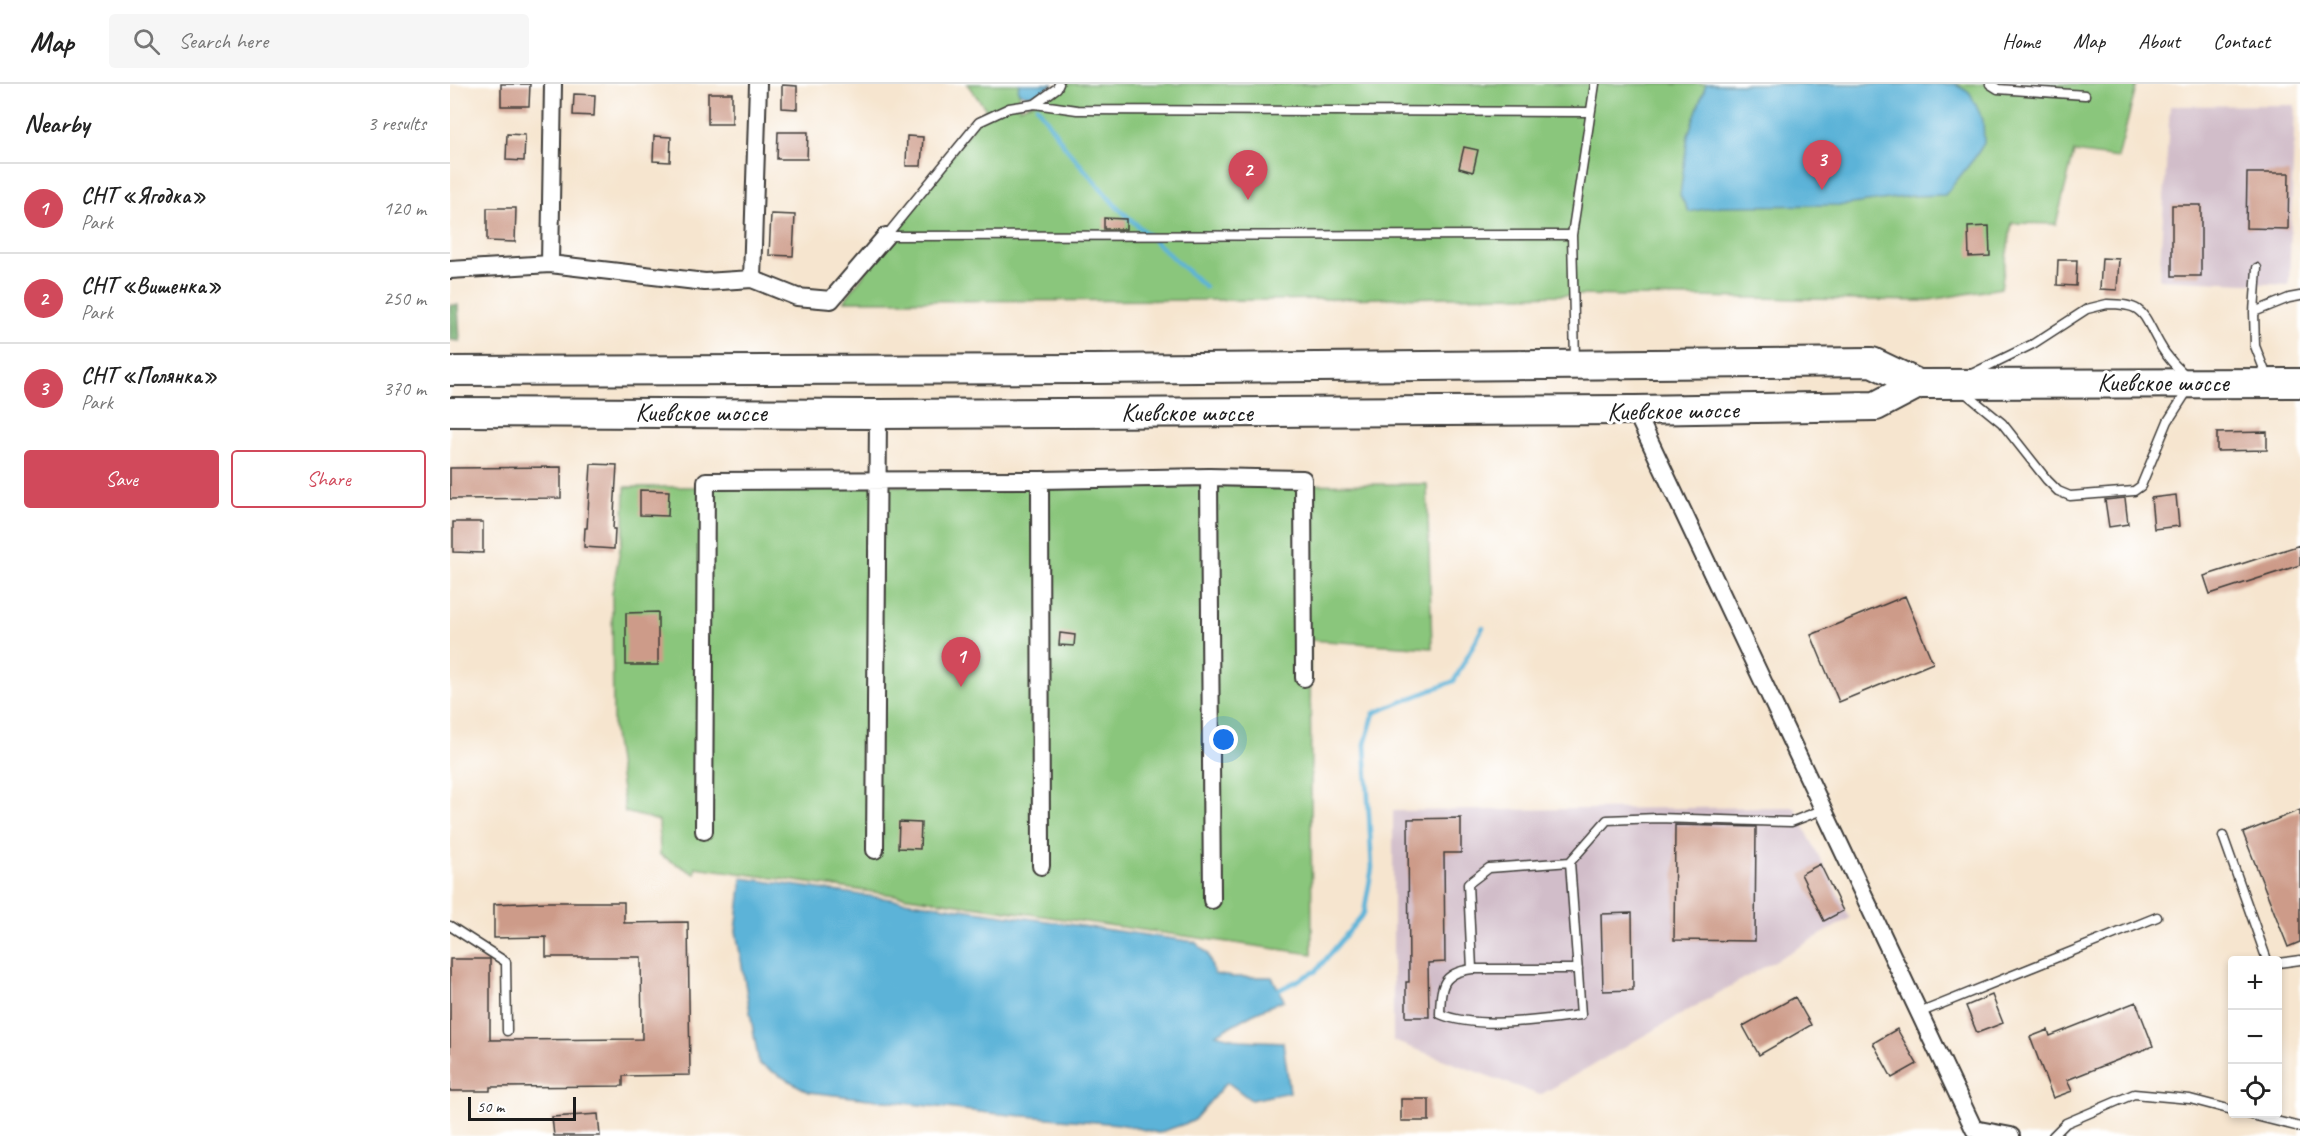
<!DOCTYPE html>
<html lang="en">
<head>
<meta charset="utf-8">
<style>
	:root { --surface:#fff; --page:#f6f6f6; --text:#222; --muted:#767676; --line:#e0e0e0; --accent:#d1495b }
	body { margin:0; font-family:Caveat,sans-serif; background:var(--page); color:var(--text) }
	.controls { position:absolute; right:18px; bottom:18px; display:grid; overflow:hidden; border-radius:6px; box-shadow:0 3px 9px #0003 }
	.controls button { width:54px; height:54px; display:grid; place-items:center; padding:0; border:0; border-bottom:2px solid var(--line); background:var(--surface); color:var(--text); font:30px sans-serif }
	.scale { position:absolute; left:18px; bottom:15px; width:108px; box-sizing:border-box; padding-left:6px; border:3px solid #1c1c1c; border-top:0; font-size:16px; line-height:21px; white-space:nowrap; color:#1c1c1c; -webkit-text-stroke:4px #fff; paint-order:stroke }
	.you { position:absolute; left:774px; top:656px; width:21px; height:21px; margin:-15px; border:4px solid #fff; border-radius:50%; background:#1a73e8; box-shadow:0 0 0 9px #1a73e833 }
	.badge { display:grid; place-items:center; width:39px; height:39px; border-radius:50%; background:var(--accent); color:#fff; font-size:20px; font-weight:700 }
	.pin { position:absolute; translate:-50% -50px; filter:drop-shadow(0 2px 3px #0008) }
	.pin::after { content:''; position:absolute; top:32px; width:21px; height:18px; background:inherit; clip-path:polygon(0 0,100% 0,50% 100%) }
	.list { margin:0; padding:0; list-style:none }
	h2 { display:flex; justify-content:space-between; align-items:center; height:78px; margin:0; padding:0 24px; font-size:26px }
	h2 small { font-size:20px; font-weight:400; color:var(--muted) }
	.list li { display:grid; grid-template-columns:39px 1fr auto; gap:18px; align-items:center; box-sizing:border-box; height:90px; padding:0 24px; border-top:2px solid var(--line) }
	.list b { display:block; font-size:22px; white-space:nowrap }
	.list p { margin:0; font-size:20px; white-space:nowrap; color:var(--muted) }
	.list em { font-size:20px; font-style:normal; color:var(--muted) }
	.actions { display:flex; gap:12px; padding:18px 24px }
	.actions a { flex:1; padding:14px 0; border:2px solid var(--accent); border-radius:6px; text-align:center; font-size:21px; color:var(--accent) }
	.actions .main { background:var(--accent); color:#fff }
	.icon { flex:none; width:33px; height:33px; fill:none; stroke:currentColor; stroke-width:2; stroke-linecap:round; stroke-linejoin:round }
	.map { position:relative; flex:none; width:1850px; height:1052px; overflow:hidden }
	header { display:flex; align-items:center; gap:36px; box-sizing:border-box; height:84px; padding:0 30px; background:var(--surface); border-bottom:2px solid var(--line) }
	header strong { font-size:28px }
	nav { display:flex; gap:33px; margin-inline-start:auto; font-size:21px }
	.search { width:420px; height:54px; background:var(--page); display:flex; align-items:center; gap:15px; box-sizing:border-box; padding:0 21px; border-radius:6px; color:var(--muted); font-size:22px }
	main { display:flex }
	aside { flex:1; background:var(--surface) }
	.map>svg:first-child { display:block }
</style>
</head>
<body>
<header>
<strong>Map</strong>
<div class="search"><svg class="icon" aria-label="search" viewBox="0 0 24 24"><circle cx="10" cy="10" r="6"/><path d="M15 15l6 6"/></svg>Search here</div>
<nav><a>Home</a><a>Map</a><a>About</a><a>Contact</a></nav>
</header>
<main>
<aside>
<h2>Nearby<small>3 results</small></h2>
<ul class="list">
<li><span class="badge">1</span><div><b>СНТ «Ягодка»</b><p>Park</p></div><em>120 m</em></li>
<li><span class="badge">2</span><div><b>СНТ «Вишенка»</b><p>Park</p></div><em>250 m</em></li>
<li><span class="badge">3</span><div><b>СНТ «Полянка»</b><p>Park</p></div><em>370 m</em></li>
</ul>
<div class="actions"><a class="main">Save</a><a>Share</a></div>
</aside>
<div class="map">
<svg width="1850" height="1052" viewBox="0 0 1850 1052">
	<rect width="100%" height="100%" fill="#fff"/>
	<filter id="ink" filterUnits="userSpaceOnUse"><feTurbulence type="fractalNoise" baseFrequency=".0167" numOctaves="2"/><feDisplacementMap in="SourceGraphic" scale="12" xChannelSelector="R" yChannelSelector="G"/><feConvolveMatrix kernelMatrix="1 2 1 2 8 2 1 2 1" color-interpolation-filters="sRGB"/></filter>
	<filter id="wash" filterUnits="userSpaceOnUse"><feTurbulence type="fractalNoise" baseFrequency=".008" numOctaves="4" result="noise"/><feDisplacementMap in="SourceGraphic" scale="24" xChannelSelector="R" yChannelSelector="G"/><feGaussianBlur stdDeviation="1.35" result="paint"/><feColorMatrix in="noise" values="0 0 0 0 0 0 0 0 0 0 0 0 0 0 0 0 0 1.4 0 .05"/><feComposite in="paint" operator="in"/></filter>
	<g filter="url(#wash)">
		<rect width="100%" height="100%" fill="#f6e5cf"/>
		<path fill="#d1bdc9" d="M1845,21l-6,180 -130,-6 11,-173z
			M1344,723l56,111 -310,177 -147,-54v-230z"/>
		<path fill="#8ac67b" stroke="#53714c" stroke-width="1.5" d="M517,0h53l-1,24 40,-15 5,-9h1073l-19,74 -44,-6 -18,72 -44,-1 -11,65 -77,13 -351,-6 -308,5 -421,1 142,-192z
			M977,400l5,164 -122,-8 2,314 -616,-87 -1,7 -35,-19 -1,-34 -34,-9 -12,-85 -1,-134 12,-65 1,-41z"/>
		<path fill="#6fab6b" stroke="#466444" stroke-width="1.5" d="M0,221h8l2,36 -10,-1z"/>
		<path fill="#5bb3d8" stroke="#3c687a" stroke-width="1.5" d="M569,0h35c-12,6 -24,17 -36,7z
			M1256,0h249l15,9 13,27 1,23 -8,13 -31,39 -34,1 -66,9 -124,1 -32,6 -9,-17 8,-60z
			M292,794l453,64 13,12 6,20 18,3h40l12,23 -32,14 -36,20 24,6 43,2 7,50 -39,8 -24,-18 -34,39 -35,12 -39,-9 -130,-11 -180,-21 -50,-28 -23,-133z"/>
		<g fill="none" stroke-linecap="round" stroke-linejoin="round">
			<path stroke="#5bb3d8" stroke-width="4.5" d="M587,22l29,42 49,57 90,82
				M829,906l37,-19 48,-58 8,-45 -7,-124 9,-31 80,-32 29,-54"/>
		</g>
		<g id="blocks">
			<path fill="#cd9b89" d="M51,0h29l-1,22h-28z
				M332,1l15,1v23l-15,-1z
				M258,9h24v31h-24z
				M124,10l21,1 -1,21 -21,-1z
				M328,48h30l-1,27h-30z
				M57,50l18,1 -1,26 -18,-1z
				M204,52l17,1 -1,25 -17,-1z
				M457,52l16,1 -2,29h-15z
				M1014,63l14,3 -5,22 -14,-4z
				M1797,89h42l-1,56 -42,-1z
				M1722,121h29v71h-29z
				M37,124h29l-1,34 -28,-1z
				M321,130l24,1 -2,41 -24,-1z
				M654,134l22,1v10h-22z
				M1539,142l1,30 -21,1 -1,-30z
				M1652,174l17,1 -2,31 -17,-1z
				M1608,176h19l-1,26 -19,-1z
				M1817,348v18l-50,1v-18z
				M141,380l26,1 -4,64h2l-1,20 -30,-2 1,-19h2z
				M111,383v31l-111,1v-31z
				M190,406l29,1 -1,25 -28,-1z
				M1726,411l3,31 -25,3 -3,-31z
				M1675,414l3,26 -19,3 -4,-27z
				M3,438h30v31l-30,-1z
				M1850,461v20l-90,29 -6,-18z
				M1455,512l28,67 -94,39 -28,-67z
				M208,528v53h-32v-52z
				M610,549l15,2 -1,11 -15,-1z
				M1850,726v132l-12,5 -45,-114z
				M1011,734v35h-17l1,109 -17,1 1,54h-23v-35h3l-1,-163z
				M449,738l22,1 -1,26 -22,-1z
				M1225,741l81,2 -1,114 -81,-1z
				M1370,780l23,47 -19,10 -23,-47z
				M96,818h78v21l64,-1 2,153 -67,1v10l-133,1v4h-40v-132h40v81l152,-1 -1,-82h-95v-20l-52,1v-34z
				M1182,829l1,77 -30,1 -2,-77z
				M1542,911l11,28 -26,10 -11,-27z
				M1345,913l16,28 -52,30 -16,-29z
				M1686,918l17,44 -86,34 5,11 -19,7 -23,-61 18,-7 2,6z
				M1447,945l20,35 -25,14 -19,-35z
				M951,1015h28v22h-28z
				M148,1030l2,22h-46l-2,-19z"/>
		</g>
	</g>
	<g filter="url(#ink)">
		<use href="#blocks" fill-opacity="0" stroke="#3d3a37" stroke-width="1.5"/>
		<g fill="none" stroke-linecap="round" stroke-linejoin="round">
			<defs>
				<path id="service" d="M1540,0l8,5 87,6
					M585,20l42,6 513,2
					M436,152l686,-1
					M436,152l93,-114 30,-14 26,-4 22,-16 2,-4
					M1657,220c38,0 35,9 52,39 8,16 21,27 34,39l-25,39 -27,65 -7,5 -64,5 -12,-5 -11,-11 -45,-57 -49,-40 80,-39 54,-35z
					M1804,228l3,-44
					M1125,277l-3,-126 23,-151
					M1818,295l-13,-33 -1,-34 35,-14 11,-2
					M1773,752l44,124
					M1120,778l11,153c-40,5 -104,15 -141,-1 1,-27 1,-41 32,-45l-4,-85 21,-16 81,-6 37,-42 51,-2 133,4 31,-12
					M0,842l56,36 1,69
					M1828,879l22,-3
					M1022,885h106
					M1469,929l238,-96
					M1798,1030l52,13
					M1603,1052l13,-13 68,-29 56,5 42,11"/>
				<path id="minor" d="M100,180l3,-180
					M0,186l100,-6 155,18 47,-3 45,18 34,3 55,-64
					M302,195l6,-195
					M1185,326l339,719 37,7
					M759,393l94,2 1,199
					M590,396l169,-3 3,423
					M254,747l2,-350 334,-1 1,386
					M425,766l3,-436"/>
				<path id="trunk" d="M0,287l642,-2 780,-7 46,22 382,-1
					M0,328l428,2 757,-4 241,-4 42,-22"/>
			</defs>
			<use href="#service" stroke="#3d3a37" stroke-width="11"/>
			<use href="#minor" stroke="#3d3a37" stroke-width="20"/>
			<use href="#trunk" stroke="#3d3a37" stroke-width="32"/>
			<use href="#service" stroke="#fff" stroke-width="8"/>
			<use href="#minor" stroke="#fff" stroke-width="16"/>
			<use href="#trunk" stroke="#fff" stroke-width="28"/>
		</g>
	</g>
	<g text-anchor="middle" stroke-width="6" stroke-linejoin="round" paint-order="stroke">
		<g font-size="26" fill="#1c1c1c" stroke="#fff">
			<text x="1713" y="307">Киевское шоссе</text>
			<text transform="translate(1223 326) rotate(-1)" y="9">Киевское шоссе</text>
			<text x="251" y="337">Киевское шоссе</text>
			<text x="737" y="337">Киевское шоссе</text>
		</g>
	</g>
</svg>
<div class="controls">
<button>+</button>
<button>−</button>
<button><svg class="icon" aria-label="locate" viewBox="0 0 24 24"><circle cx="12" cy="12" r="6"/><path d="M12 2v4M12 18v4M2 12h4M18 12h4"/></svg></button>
</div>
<div class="scale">50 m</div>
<div class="you"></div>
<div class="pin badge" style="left:511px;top:603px">1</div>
<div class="pin badge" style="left:798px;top:116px">2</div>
<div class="pin badge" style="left:1372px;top:106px">3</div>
</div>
</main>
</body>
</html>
